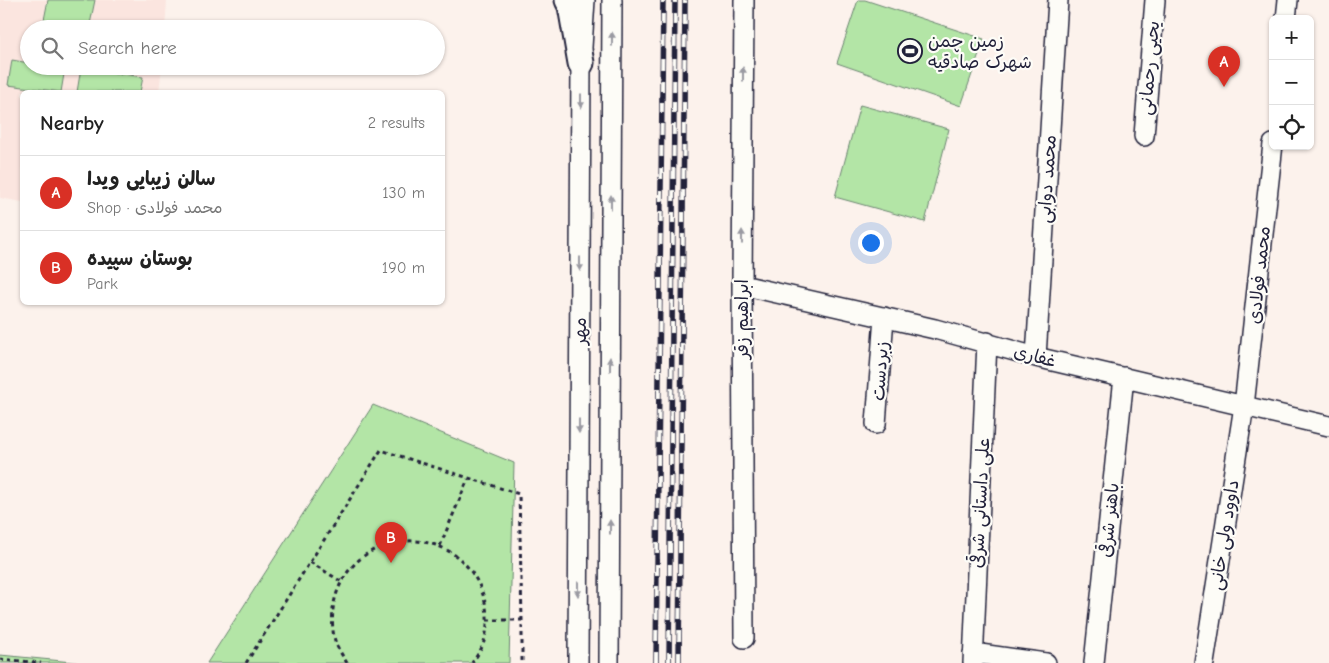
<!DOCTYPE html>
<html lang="en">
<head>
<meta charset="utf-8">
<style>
	:root { --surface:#fff; --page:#f6f6f6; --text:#222; --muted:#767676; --line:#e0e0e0; --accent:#d93025 }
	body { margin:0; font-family:"Comic Neue","Playpen Sans Arabic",sans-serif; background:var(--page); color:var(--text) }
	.controls { position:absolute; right:15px; top:15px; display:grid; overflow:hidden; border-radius:8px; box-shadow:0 1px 4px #0004 }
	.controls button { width:45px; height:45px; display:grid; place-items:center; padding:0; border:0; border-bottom:1px solid var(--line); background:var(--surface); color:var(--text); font:25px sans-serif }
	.you { position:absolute; left:870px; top:242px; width:18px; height:18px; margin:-12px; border:4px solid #fff; border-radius:50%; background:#1a73e8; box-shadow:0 0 0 8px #1a73e833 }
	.badge { display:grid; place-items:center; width:32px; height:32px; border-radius:50%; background:var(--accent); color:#fff; font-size:16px; font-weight:700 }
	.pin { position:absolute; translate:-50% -41px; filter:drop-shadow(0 1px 2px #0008) }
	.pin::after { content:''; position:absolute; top:26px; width:18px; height:15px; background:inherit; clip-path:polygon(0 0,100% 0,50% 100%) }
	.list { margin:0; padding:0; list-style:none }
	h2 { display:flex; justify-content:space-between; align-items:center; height:65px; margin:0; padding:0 20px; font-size:21px }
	h2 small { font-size:16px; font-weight:400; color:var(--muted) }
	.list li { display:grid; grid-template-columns:32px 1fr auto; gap:15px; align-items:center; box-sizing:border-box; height:75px; padding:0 20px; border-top:1px solid var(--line) }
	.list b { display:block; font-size:19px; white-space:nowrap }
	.list p { margin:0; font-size:16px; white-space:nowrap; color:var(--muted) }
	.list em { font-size:16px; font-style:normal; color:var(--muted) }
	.icon { flex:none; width:28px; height:28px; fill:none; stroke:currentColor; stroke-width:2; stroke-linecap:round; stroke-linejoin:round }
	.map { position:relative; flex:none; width:1329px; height:663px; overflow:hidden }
	.search { position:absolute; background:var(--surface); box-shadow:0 1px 4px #0004; left:20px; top:20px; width:425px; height:55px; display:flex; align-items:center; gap:12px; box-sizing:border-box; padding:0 18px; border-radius:28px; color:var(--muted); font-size:19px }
	.panel { position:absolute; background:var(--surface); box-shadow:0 1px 4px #0004; left:20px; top:90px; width:425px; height:215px; border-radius:8px }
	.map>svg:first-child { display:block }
</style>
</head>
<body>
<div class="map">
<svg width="1329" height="663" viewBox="0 0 1329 663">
	<rect width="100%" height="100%" fill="#fcf2ec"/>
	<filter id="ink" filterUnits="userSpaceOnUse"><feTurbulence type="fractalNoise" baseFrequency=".02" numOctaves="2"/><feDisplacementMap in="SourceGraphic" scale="10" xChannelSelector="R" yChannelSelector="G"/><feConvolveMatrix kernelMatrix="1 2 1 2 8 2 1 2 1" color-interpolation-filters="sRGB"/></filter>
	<g filter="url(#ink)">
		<path fill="#fbe5df" d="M0,0h167l-2,29h-136v37h133l-3,26h-137v110l-22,-4z"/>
		<path fill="#b3e5a6" stroke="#6a8470" d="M48,0h47l-6,29h-28l-18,-4z
			M858,0h7l119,39 -23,67 -124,-43z
			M12,60l17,3v3h23l13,2 -4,24 -53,-7z
			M81,68l62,9 -3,15h-63z
			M860,105l89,24 -24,93 -90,-25z
			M373,405l141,58 -5,200h-302z
			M0,655l83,8h-83z"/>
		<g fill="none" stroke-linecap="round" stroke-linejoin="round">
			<defs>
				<path id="minor" d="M744,0l-2,285 2,353
					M1286,19l2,-19
					M1144,136l11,-136
					M742,285l193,44 101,28 293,69
					M1036,357l22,-357
					M876,424l8,-107
					M973,653l73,10
					M578,663l3,-600 4,-63
					M609,663l3,-663
					M973,663l14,-321
					M1094,663l30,-286
					M1204,663l40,-257 29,-262"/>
				<path id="major" d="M568,0l3,6 10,57"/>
			</defs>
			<use href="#minor" stroke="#22223b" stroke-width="22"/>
			<use href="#major" stroke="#22223b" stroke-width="29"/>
			<path stroke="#22223b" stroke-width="3" stroke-dasharray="4 4" stroke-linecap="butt" d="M440,546l28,-67
				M310,562l32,20
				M487,620h35v43
				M0,659l41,4
				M246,663l135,-213 138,44 3,126
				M347,663c-3,-5 -7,-11 -10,-17 -5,-11 -5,-25 -4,-37 11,-78 115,-94 147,-22 8,18 10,41 2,60 -2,5 -7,11 -10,16"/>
			<use href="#minor" stroke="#fdfcf7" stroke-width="19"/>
			<use href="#major" stroke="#fdfcf7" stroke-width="25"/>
			<defs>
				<path id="rail" d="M656,663l7,-663
					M669,663l6,-663
					M679,663l6,-663"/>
			</defs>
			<use href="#rail" stroke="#22223b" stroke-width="5.5"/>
			<use href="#rail" stroke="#fdfcf7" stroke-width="4" stroke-dasharray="11" stroke-linecap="butt"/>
		</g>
		<defs><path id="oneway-solid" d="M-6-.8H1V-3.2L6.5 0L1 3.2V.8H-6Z" transform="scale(1.25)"/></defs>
		<g fill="#9a9aa2">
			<use href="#oneway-solid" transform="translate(612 39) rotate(-90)"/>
			<use href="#oneway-solid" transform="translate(743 74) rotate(-90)"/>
			<use href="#oneway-solid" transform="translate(581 101) rotate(90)"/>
			<use href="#oneway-solid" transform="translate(611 202) rotate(-90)"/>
			<use href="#oneway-solid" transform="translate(742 237) rotate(-90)"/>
			<use href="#oneway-solid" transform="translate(580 264) rotate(90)"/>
			<use href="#oneway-solid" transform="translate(610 364) rotate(-90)"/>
			<use href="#oneway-solid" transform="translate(579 426) rotate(90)"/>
			<use href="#oneway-solid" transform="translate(610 527) rotate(-90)"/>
			<use href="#oneway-solid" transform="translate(578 589) rotate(90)"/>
		</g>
	</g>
	<defs>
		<symbol id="stadium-ring" viewBox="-11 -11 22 22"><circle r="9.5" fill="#fdfcf7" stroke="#22223b" stroke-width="1.5"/><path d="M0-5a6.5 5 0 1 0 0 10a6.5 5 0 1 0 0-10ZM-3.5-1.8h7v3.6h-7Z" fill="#22223b"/></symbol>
	</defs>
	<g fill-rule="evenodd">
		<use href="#stadium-ring" x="896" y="37" width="28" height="28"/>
	</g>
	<g text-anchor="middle" stroke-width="4.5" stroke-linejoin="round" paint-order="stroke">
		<g font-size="18" fill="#22223b" stroke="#fdfcf7" text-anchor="start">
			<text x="928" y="47">زمین چمن<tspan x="928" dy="21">شهرک صادقیه</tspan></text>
		</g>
		<g font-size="18" fill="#22223b" stroke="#fdfcf7">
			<text transform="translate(1149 68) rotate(-85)" y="6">یحیی رحمانی</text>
			<text transform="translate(1047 179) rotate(-86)" y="6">محمد دوابی</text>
			<text transform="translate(1259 275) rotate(-84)" y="6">محمد فولادی</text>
			<text transform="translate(742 319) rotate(-90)" y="6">ابراهیم زقر</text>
			<text transform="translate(580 331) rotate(-90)" y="6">مهر</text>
			<text transform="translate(1035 356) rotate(15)" y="6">غفاری</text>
			<text transform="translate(880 371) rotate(-86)" y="6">زبردست</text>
			<text transform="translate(980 503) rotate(-87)" y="6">علی داستانی شرقی</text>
			<text transform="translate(1109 520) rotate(-84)" y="6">باهنر شرقی</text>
			<text transform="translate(1224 535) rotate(-81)" y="6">داوود ولی خانی</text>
		</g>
	</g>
</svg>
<div class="controls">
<button>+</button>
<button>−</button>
<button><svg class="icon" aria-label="locate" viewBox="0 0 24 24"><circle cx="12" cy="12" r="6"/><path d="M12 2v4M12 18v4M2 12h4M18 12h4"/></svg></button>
</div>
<div class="you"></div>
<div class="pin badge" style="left:1224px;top:87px">A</div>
<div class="pin badge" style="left:391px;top:563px">B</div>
<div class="search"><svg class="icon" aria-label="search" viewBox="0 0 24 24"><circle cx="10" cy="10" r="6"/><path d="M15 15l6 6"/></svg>Search here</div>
<section class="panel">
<h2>Nearby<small>2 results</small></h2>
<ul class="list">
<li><span class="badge">A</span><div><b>سالن زیبایی ویدا</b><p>Shop · محمد فولادی</p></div><em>130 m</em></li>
<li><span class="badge">B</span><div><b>بوستان سپیده</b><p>Park</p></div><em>190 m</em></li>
</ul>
</section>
</div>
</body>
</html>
